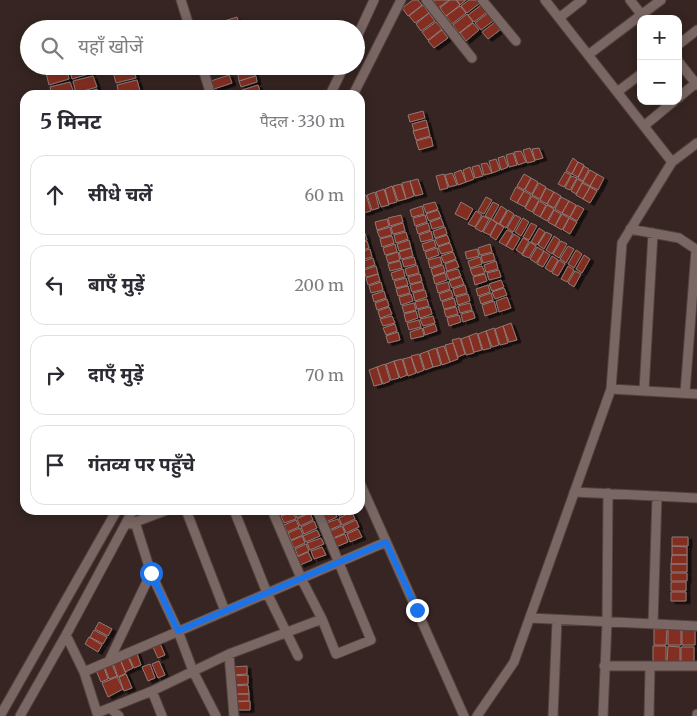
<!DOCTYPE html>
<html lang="hi">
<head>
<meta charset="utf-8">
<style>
	:root { --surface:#fff; --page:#f7f7f7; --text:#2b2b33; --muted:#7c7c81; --line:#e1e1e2 }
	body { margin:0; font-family:Merriweather,"Noto Sans Devanagari",serif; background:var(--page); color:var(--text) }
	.controls { position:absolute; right:15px; top:15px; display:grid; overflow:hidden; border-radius:10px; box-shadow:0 2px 12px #0003 }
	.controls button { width:45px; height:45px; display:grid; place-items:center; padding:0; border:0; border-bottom:1px solid var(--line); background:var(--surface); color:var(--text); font:25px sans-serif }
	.stop { position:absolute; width:15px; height:15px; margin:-11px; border:4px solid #1a73e8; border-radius:50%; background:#fff }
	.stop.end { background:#1a73e8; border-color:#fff; box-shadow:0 1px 5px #0008 }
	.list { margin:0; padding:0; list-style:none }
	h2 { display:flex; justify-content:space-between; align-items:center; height:65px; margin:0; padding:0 20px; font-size:21px }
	h2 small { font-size:16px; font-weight:400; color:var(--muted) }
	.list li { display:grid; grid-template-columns:32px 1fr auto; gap:15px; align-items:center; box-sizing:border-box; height:80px; margin:0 10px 10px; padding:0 10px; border:1px solid var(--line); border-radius:15px }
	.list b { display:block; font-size:19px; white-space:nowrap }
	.list em { font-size:16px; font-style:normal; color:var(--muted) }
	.icon { flex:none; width:28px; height:28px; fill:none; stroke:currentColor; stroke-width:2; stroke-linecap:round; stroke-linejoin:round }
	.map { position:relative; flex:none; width:697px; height:716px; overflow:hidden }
	.search { position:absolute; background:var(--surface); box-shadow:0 2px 12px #0003; left:20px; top:20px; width:345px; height:55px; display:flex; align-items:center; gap:12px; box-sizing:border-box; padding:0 18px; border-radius:28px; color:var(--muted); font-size:19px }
	.panel { position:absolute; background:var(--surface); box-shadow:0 2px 12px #0003; left:20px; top:90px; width:345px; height:425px; border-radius:15px }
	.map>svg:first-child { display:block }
</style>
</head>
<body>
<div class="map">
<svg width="697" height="716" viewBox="0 0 697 716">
	<defs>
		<filter id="shadow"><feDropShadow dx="4" dy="2.5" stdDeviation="0" flood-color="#0009"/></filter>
	</defs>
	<rect width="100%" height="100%" fill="#362522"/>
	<path fill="#842d23" stroke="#8e7a76" filter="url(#shadow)" d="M413,0h5l4,5 -14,11 -6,-8z
		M433,0h16l-11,8z
		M450,0h6l4,5 -14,11 -6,-8z
		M457,0h9l-6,5z
		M469,0h8l3,3 -13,10 -6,-7z
		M423,5l6,8 -14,10 -6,-7z
		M481,5l6,7 -13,10 -6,-7z
		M460,6l6,7 -14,11 -6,-8z
		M429,13l6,8 -14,10 -5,-7z
		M488,13l5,8 -12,9 -6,-7z
		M467,14l6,8 -14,11 -6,-8z
		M237,17l3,9 -8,3h-9l-2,-7z
		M436,22l6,7 -14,11 -6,-8z
		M495,22l5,8 -12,9 -6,-7z
		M473,23l6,7 -13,11 -6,-8z
		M442,30l6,8 -14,10 -6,-7z
		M90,66l2,7 -20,6 -3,-12z
		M133,66l3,12 -20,5 -3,-11z
		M253,66l1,3 -17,5 -2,-7z
		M66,67l3,12 -20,6 -3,-12z
		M254,70l1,6 -16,5 -1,-6z
		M229,75l3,8 -18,6 -3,-8z
		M93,76l4,11 -21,6 -3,-12z
		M256,76l1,6 -16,5 -2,-6z
		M137,80l3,11 -21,4 -2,-10z
		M70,82l4,11 -22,2 -2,-8z
		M258,85l2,6 -16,4 -2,-5z
		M97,89l2,6h-22z
		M260,91l2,4h-14z
		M423,111l2,7 -15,4 -2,-7z
		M426,120l2,7 -14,4 -2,-7z
		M428,127l2,9 -14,4 -3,-9z
		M431,137l2,9 -14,4 -3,-9z
		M530,148l5,13 -8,2 -4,-13z
		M539,148l4,10 -8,2 -3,-11z
		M521,151l5,11 -8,3 -4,-13z
		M513,153l4,12 -8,2 -3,-12z
		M504,156l4,11 -7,3 -3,-12z
		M573,158l5,4 -6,12 -6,-3z
		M496,159l4,11 -8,3 -3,-12z
		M578,162l6,3 -6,12 -6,-3z
		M487,163l5,10 -8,2 -3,-11z
		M479,165l4,11 -8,2 -3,-11z
		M584,166l5,3 -6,12 -5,-3z
		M470,167l4,12 -8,3 -3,-12z
		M461,170l5,12 -8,3 -4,-12z
		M590,170l7,4 -7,12 -7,-4z
		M565,172l6,3 -7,12 -6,-3z
		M452,173l5,12 -8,2 -4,-12z
		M444,174l4,14 -8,2 -4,-14z
		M524,174l7,4 -7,12 -7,-4z
		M597,174l7,4 -6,12 -8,-4z
		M571,176l6,2 -7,12 -5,-2z
		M531,178l7,4 -6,12 -7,-4z
		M418,179l5,15 -8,2 -5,-15z
		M577,179l6,3 -7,12 -5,-3z
		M410,181l4,15 -8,3 -4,-16z
		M539,183l7,4 -6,12 -8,-4z
		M582,183l8,4 -7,12 -7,-4z
		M401,184l5,15 -8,2 -5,-15z
		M392,186l5,16 -8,2 -4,-15z
		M516,187l8,4 -7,12 -7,-4z
		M590,187l7,4 -7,12 -7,-4z
		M546,188l8,4 -7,12 -7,-4z
		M384,189l5,16 -8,2 -5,-15z
		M524,191l7,4 -6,12 -8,-4z
		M375,192l4,16 -7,2 -5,-15z
		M554,192l7,4 -7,12 -7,-4z
		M366,195l5,16 -8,2 -3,-16z
		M532,196l7,4 -7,12 -7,-4z
		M486,197l6,3 -8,14 -6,-3z
		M561,197l8,4 -7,12 -7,-4z
		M539,201l7,4 -6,12 -7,-4z
		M569,201l7,4 -6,12 -8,-4z
		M435,202l3,7 -12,4 -3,-8z
		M461,202l12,7 -6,11 -12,-6z
		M493,202l6,3 -8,14 -6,-3z
		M547,205l7,4 -7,12 -7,-4z
		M577,205l7,4 -7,12 -7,-4z
		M422,206l2,8 -12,3 -2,-7z
		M501,206l6,4 -8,14 -6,-4z
		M438,210l3,7 -12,4 -3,-7z
		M508,210l6,4 -8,14 -6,-4z
		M554,210l7,4 -6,12 -7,-4z
		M476,211l6,4 -7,12 -7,-3z
		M562,214l7,4 -7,12 -7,-4z
		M401,215l2,7 -13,4 -2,-8z
		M425,215l2,7 -12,4 -2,-8z
		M515,215l6,3 -8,14 -6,-4z
		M483,216l6,3 -7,13 -7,-4z
		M441,218l3,8 -12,3 -2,-7z
		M523,218l6,4 -8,14 -6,-4z
		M569,218l8,4 -7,12 -7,-4z
		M387,219l2,7 -12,4 -2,-8z
		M491,219l6,4 -7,12 -7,-3z
		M403,223l2,8 -12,3 -2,-7z
		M428,223l2,7 -12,4 -2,-7z
		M497,223l7,4 -8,13 -6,-4z
		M531,223l6,3 -8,14 -6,-3z
		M390,227l2,8 -12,3 -3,-7z
		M445,227l2,7 -12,4 -2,-7z
		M539,228l6,4 -8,13 -6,-3z
		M507,230l6,3 -7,13 -7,-4z
		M431,231l2,8 -12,3 -2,-7z
		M406,232l2,7 -12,4 -2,-8z
		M546,232l6,3 -8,14 -6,-4z
		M365,233l2,7 -7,3v-8z
		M514,234l6,4 -7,12 -7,-4z
		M447,235l3,7 -12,4 -3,-7z
		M392,236l2,7 -12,4 -2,-8z
		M554,236l6,4 -8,14 -6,-4z
		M523,238l6,3 -7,13 -6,-4z
		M409,240l2,8 -12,3 -2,-7z
		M434,240l2,7 -12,4 -2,-7z
		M367,241l2,7 -9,3v-8z
		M561,241l6,3 -8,14 -6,-4z
		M530,242l6,4 -7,12 -7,-3z
		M450,243l3,8 -12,3 -3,-7z
		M395,244l2,8 -12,3 -2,-7z
		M490,244l2,8 -12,3 -2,-7z
		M568,246l6,3 -8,14 -6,-4z
		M537,247l7,4 -8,12 -6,-4z
		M411,248l2,8 -12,3 -2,-7z
		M437,248l2,7 -12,4 -2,-7z
		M370,249l2,8 -12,3v-8z
		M477,249l2,7 -12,3 -2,-7z
		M576,250l6,4 -8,14 -6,-4z
		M544,251l6,4 -7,12 -6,-3z
		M398,252l2,8 -12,3 -2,-7z
		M453,252l3,7 -12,4 -3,-7z
		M493,253l2,7 -12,3 -2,-7z
		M584,255l6,4 -8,14 -6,-4z
		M552,256l6,4 -7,12 -6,-4z
		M414,257l2,7 -12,3 -2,-7z
		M440,257l2,7 -12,4 -2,-8z
		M480,257l2,7 -12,4 -2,-7z
		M373,258l2,7 -12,4 -2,-7z
		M456,260l3,7 -12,4 -2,-7z
		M559,260l6,4 -7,12 -6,-3z
		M400,261l2,7 -12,3 -2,-7z
		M496,261l2,8 -12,3 -2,-7z
		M417,265l2,8 -12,3 -2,-7z
		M443,265l2,7 -12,4 -2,-7z
		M376,266l2,8 -12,3 -2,-7z
		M482,266l3,7 -12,3 -3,-7z
		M568,266l6,4 -7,12 -6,-3z
		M403,269l2,8 -12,3 -2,-7z
		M458,269l3,7 -12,4 -3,-8z
		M499,270l2,7 -12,3 -2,-7z
		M575,271l6,3 -7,13 -6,-4z
		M445,273l2,7 -12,4 -2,-7z
		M378,274l2,7 -12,4 -2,-7z
		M420,274l2,7 -12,3 -2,-7z
		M485,274l2,7 -12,4 -2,-8z
		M461,277l3,7 -12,4 -3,-7z
		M406,278l2,7 -12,3 -2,-7z
		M501,280l3,7 -12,4 -3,-7z
		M381,282l2,8 -12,3 -2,-7z
		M422,282l2,7 -12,3 -2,-7z
		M448,282l2,7 -12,4 -2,-8z
		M465,285l2,8 -12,3 -2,-7z
		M488,285l2,7 -12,4 -2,-7z
		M408,286l2,7 -12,3 -2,-7z
		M504,288l3,7 -12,4 -3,-7z
		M425,290l2,7 -12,4 -2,-8z
		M451,290l2,7 -12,4 -2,-7z
		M384,291l2,7 -12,4 -2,-7z
		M491,293l2,7 -12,4 -2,-7z
		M411,294l2,7 -12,4 -2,-8z
		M468,294l2,7 -12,4 -2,-8z
		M507,297l4,11 -12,4 -3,-11z
		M454,298l2,8 -12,3 -2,-7z
		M387,299l2,7 -12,4 -2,-7z
		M427,299l2,7 -12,3 -2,-7z
		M494,301l3,11 -12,4 -3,-11z
		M414,303l2,7 -12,3 -2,-7z
		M470,303l2,7 -12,3 -2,-7z
		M389,307l3,7 -12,4 -2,-7z
		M430,307l2,7 -12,4 -2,-8z
		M456,307l2,7 -12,3 -2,-7z
		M416,311l2,7 -12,4 -2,-8z
		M473,311l2,7 -12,4 -2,-8z
		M459,315l2,7 -12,4 -2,-8z
		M392,316l3,7 -12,3 -3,-7z
		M433,316l2,7 -12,3 -3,-7z
		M419,320l2,7 -12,3 -2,-7z
		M511,323l6,17 -8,2 -6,-16z
		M395,324l2,7 -11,4 -3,-7z
		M435,324l2,7 -12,4 -2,-7z
		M503,326l5,17 -8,2 -5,-16z
		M422,328l2,8 -13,3 -1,-7z
		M494,328l5,17 -7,2 -6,-16z
		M486,331l5,17 -8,2 -5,-16z
		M398,332l2,8 -12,3 -2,-7z
		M477,333l5,17 -8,2 -5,-16z
		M469,336l5,17 -8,2 -5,-16z
		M460,338l5,16 -7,3 -6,-17z
		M453,343l5,16 -8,3 -5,-17z
		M444,346l6,16 -8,3 -5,-17z
		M436,348l5,17 -8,2 -5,-16z
		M428,351l5,16 -8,3 -5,-16z
		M419,354l5,16 -7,3 -6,-17z
		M411,357l5,16 -8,3 -5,-17z
		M402,359l5,16 -7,3 -6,-17z
		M394,361l5,17 -8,2 -5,-16z
		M385,364l5,17 -7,3 -6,-17z
		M377,367l5,17 -8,2 -5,-16z
		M278,510h14v1l-12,4z
		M296,510h14v2l-13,6 -3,-7z
		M334,510l3,7 -11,5 -3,-7z
		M336,510h16l-13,6z
		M293,512l3,7 -12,4 -3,-7z
		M352,512l3,7 -13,6 -3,-7z
		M310,513l3,7 -13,6 -3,-7z
		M338,519l3,6 -12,5 -3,-7z
		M296,520l3,7 -12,5 -3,-7z
		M356,520l3,7 -13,6 -3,-7z
		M314,521l3,7 -13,6 -3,-7z
		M342,526l3,7 -12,5 -3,-7z
		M300,528l3,7 -12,5 -3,-7z
		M358,529l4,8 -12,5 -3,-8z
		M317,530l3,6 -14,6 -3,-6z
		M345,534l3,8 -12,5 -3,-8z
		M302,536l3,7 -11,5 -3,-7z
		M672,537h16v9h-16z
		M321,538l3,6 -14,6 -3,-7z
		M306,544l3,7 -11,5 -3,-7z
		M672,546l15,1v8h-15z
		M322,547l4,8 -12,4 -3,-8z
		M308,552l4,8 -12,5 -3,-8z
		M672,555h15v9h-16z
		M671,564h16v8h-16z
		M671,573h16v8h-16z
		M671,582h15v9h-15z
		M671,592h15v9h-15z
		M99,622l13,7 -4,7 -13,-7z
		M654,629h13l-1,16h-12z
		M668,629h13v16h-13z
		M682,629h13v16h-13z
		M94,630l13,7 -4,7 -13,-7z
		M89,637l13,8 -4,7 -13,-8z
		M159,641l6,14 -7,3 -6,-13z
		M653,646h13v16h-13z
		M668,646l12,1v15h-13z
		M681,647h13v16l-13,-1z
		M136,651l5,14 -7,3 -6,-13z
		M127,655l6,13 -8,4 -5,-14z
		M120,660l6,13 -8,4 -5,-14z
		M159,661l6,14 -7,3 -6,-14z
		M111,662l6,14 -8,3 -5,-14z
		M150,664l5,14 -7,3 -6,-14z
		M103,665l5,14 -7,3 -6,-14z
		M247,666v8l-14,1 -1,-8z
		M126,674l6,14 -8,3 -5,-14z
		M248,675v9l-15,1v-9z
		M117,677l6,12 -15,8 -6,-14z
		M248,685l1,9h-15v-8z
		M234,694h15v7h-15z
		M250,701v9h-14l-1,-8z"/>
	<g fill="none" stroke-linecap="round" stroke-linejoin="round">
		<defs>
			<path id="minor" d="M181,0l9,29
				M426,0l46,58
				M482,0l34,41
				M545,0l127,162
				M630,0l15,19
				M559,18l23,-18
				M356,39l18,-39
				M678,45l19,-15
				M588,55l73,-55
				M678,61l19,24
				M202,66l9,29
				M617,92l24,-18
				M330,95l14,-29
				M353,95l48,-95
				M678,98l19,-16
				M644,126l30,-25
				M630,229l49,9 18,12
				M611,389l86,5
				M644,391l9,-158
				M685,393l11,-143
				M360,483l104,233
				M574,492l123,6
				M186,510l39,101
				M234,510l33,83 31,63
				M272,510l29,68 21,41
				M135,522l16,51 27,58 15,40 23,45
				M130,524l37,-14
				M530,618l167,8
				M653,624l4,-128
				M66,635l18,37 302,-130
				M229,654l5,62
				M109,661l42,-88
				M604,666h93
				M84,672l13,41 55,-22 77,-37 93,-35 14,35 35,-14 -54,-130
				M152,691l10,25
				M110,708l9,8
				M0,716l117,-206
				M20,716l46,-81 67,-125
				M477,716l37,-54 97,-273 11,-146 50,-81 25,-19
				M553,716l4,-96
				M603,716l4,-94 1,-129
				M649,716l1,-50
				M697,716v-2"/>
		</defs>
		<use href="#minor" stroke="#50423f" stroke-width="11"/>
		<use href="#minor" stroke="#7a6663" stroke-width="9"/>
	</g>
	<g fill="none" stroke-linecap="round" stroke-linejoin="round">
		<path stroke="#1a73e8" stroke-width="6" d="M151,573l27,58 208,-89 31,68"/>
	</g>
</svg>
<div class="controls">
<button>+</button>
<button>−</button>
</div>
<div class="stop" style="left:151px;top:573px"></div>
<div class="stop end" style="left:417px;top:610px"></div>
<div class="search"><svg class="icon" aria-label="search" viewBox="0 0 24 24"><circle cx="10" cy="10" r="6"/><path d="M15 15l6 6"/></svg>यहाँ खोजें</div>
<section class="panel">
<h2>5 मिनट<small>पैदल · 330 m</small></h2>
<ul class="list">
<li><svg class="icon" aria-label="ahead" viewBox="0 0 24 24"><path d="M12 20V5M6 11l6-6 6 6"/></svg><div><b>सीधे चलें</b></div><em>60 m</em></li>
<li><svg class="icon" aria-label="left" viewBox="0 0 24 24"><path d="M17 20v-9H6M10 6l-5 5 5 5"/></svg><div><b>बाएँ मुड़ें</b></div><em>200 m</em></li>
<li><svg class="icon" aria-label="right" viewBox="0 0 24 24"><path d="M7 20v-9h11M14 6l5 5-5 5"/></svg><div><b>दाएँ मुड़ें</b></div><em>70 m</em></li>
<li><svg class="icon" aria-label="arrive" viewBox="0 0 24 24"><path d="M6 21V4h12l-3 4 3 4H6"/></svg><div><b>गंतव्य पर पहुँचे</b></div></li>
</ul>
</section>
</div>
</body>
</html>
